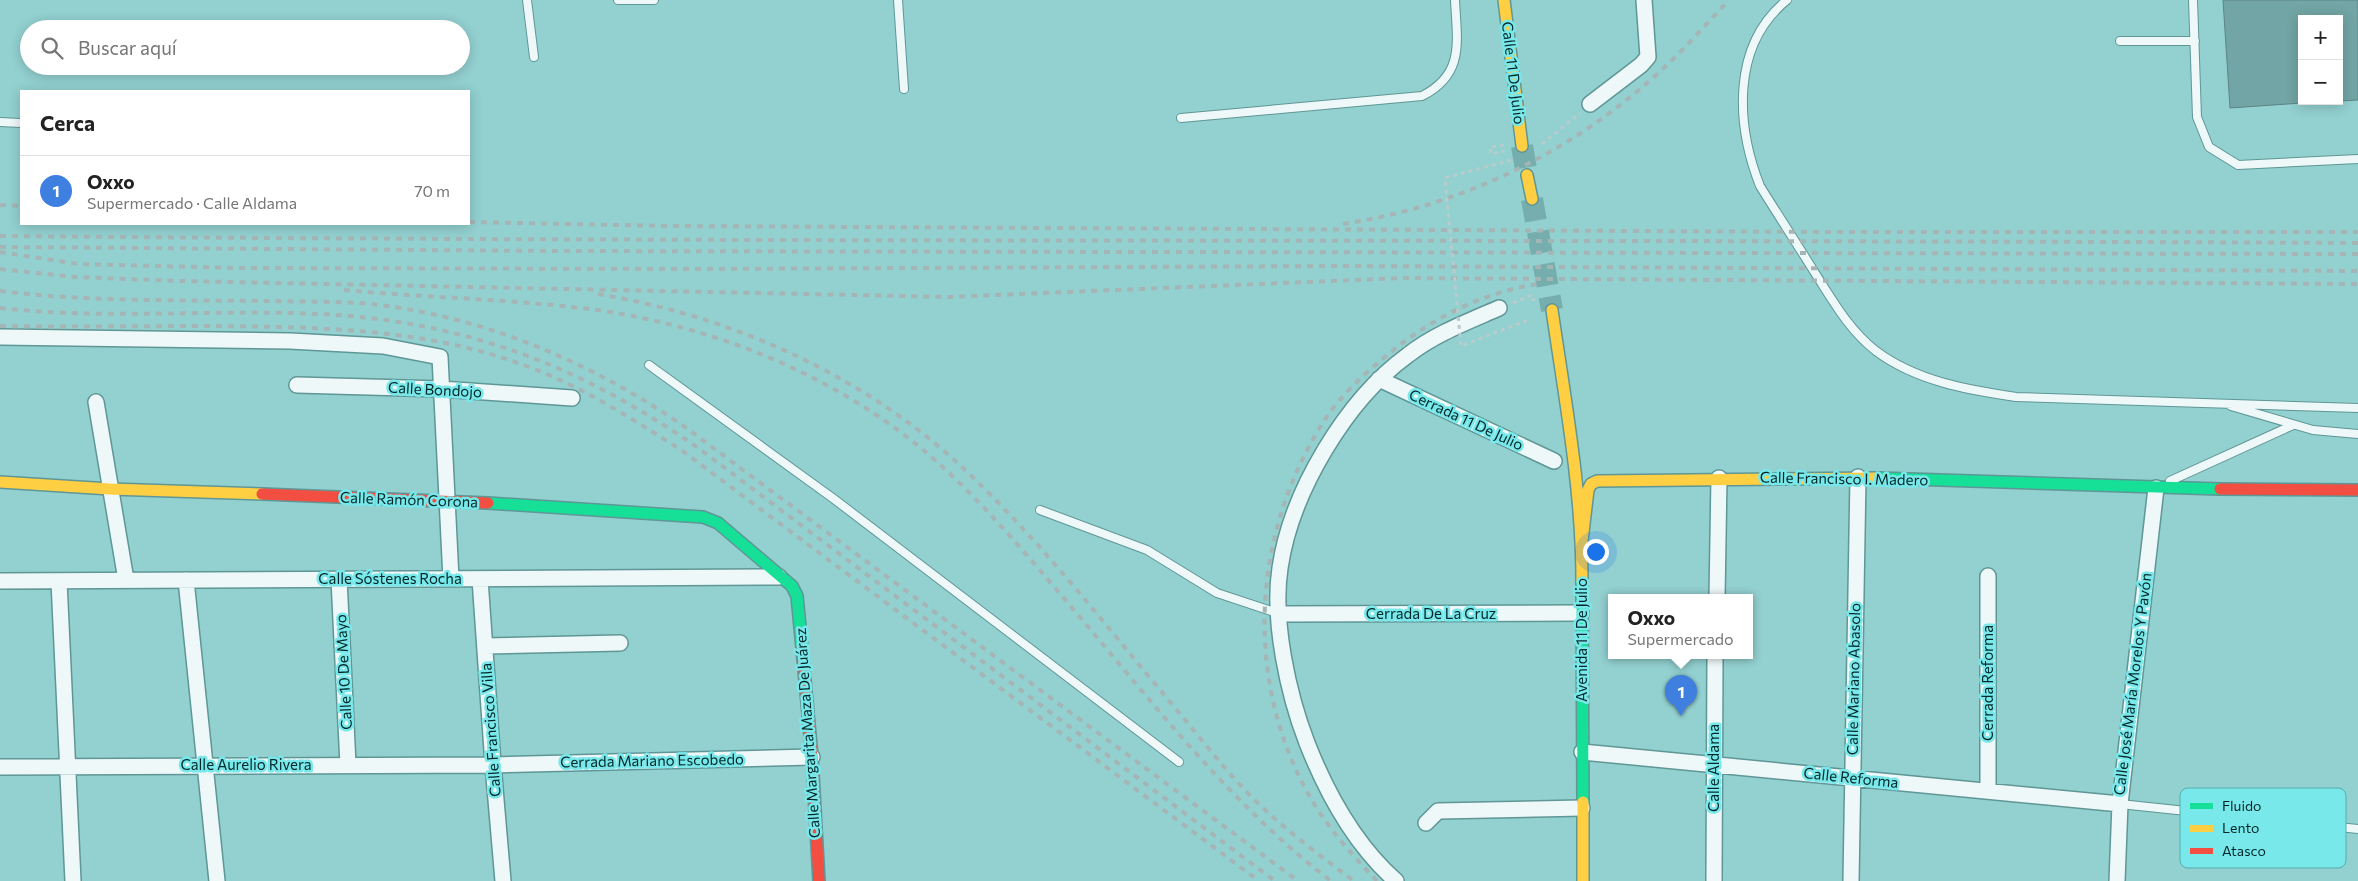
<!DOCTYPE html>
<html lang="es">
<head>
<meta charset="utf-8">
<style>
	:root { --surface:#fff; --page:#f6f6f6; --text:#222; --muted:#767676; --line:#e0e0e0; --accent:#356263 }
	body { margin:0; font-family:Commissioner,sans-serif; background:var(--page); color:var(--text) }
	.controls { position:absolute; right:15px; top:15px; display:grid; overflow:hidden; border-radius:0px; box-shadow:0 2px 12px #0003 }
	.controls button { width:45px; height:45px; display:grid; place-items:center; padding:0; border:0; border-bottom:1px solid var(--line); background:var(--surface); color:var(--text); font:25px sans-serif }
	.you { position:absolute; left:1595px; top:551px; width:18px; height:18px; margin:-12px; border:4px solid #fff; border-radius:50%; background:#1a73e8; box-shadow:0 0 0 8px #1a73e833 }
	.badge { display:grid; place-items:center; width:32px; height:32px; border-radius:50%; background:var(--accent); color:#fff; font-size:16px; font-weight:700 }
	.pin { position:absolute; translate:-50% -41px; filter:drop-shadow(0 1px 2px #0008) }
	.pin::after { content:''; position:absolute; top:26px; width:18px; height:15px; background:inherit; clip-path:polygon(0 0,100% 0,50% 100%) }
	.popup { position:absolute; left:1608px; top:594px; width:145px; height:65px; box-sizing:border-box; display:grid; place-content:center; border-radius:0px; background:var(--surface); filter:drop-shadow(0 1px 4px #0005); font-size:16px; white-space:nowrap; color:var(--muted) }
	.popup b { font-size:19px; color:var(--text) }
	.popup::after { content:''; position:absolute; left:50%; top:100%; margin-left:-10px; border:10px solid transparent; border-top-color:var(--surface) }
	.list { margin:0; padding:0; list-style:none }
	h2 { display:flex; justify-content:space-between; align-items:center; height:65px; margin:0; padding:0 20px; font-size:21px }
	h2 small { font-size:16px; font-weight:400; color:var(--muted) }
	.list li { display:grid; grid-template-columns:32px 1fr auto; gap:15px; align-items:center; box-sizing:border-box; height:70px; padding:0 20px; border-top:1px solid var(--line) }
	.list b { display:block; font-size:19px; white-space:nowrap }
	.list p { margin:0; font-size:16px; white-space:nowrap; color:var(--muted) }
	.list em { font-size:16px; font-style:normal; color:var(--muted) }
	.icon { flex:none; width:28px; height:28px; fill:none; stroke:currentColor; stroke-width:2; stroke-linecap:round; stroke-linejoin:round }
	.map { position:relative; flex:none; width:2358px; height:881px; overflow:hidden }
	.search { position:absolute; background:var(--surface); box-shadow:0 2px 12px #0003; left:20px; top:20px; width:450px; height:55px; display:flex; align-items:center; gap:12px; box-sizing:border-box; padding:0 18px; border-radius:28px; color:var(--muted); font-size:19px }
	.panel { position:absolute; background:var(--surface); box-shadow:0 2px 12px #0003; left:20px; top:90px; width:450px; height:135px; border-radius:0px }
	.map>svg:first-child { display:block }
</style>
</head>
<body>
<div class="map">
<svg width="2358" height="881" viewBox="0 0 2358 881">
	<rect width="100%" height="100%" fill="#93d0d0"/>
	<path fill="#72a5a5" stroke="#5d8485" d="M2223,0h135v100l-19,1v-82h-37v84l-72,5z"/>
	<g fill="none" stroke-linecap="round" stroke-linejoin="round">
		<path stroke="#76aeae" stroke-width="22" stroke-dasharray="22 11" stroke-linecap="butt" d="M1522,146l5,29
			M1532,199l20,111"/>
		<defs>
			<path id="lane" d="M527,0l7,57
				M618,0h36
				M898,0l6,89
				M1787,0c-56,45 -51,125 -27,186 18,29 37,58 55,87 18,28 34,57 61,78 40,30 92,39 140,46l342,11
				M2193,0l4,117 12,30 29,18 120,-6
				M2120,41h75
				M1181,118l241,-22c43,-22 35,-54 33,-96
				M0,122l21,1
				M649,365l185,134 345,263
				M2231,406l82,24 45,4
				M2170,481l123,-56
				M1040,510l107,40 70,43 63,21
				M2120,804l238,25"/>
			<path id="street" d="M1590,104l51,-39 7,-8 -4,-57
				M0,337l290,4 93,5 57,11 11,222
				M1379,379l175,82
				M297,385l144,4 131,9
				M96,402l30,178
				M339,579l9,186
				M480,579l13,186 10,116
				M186,580l31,301
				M0,581l779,-4
				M59,581l14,300
				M1717,597l2,-119
				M1280,614l301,-1
				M485,646l135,-3
				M1582,752l538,52
				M0,767l493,-2 319,-8
				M1988,791v-215
				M1426,823l12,-12 144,-3
				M1396,881c-42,-37 -69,-87 -89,-138 -19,-49 -35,-123 -27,-175 11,-76 66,-168 128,-213 27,-21 59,-33 91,-47
				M1714,881l1,-226
				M1851,881l7,-404
				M2117,881l3,-77 36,-316"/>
			<path id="fast" d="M1878,478l342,11
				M488,503l215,14 15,6 74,63 5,10 5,52
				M1582,581l1,221"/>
			<path id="slow" d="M1504,0l18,146
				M1527,175l5,24
				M1552,310c13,90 30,180 30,271
				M0,482l110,7 152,5
				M1582,541l6,-51 3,-6 6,-3 281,-3
				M1583,802v79"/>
			<path id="jam" d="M2220,489l138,1
				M262,494l226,9
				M802,648l10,109 7,124"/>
		</defs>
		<use href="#lane" stroke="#5f9696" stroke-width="10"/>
		<use href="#street" stroke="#5f9696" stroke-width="18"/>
		<use href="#fast" stroke="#5f9696" stroke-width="14"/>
		<use href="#slow" stroke="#5f9696" stroke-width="14"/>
		<use href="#jam" stroke="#5f9696" stroke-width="14"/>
		<path stroke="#b9cccc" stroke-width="3" stroke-dasharray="4 4" stroke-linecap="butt" d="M1542,144l38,-31
			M1504,145l-14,2 1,7 13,-3
			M1513,303l19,-8 2,6"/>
		<use href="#lane" stroke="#eff8f8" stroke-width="8"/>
		<use href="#street" stroke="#eff8f8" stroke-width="15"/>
		<use href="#fast" stroke="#16e098" stroke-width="11"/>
		<use href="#slow" stroke="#ffcf43" stroke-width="11"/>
		<use href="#jam" stroke="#f24e42" stroke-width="11"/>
		<path stroke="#a5b5b5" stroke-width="4" stroke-dasharray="6 6" stroke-linecap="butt" d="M0,205l21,1
			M469,222l200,4 1160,6h529
			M1343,224c123,-19 236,-75 326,-161 21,-20 40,-42 60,-63
			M0,236c786,7 1572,3 2358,7
			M0,247l555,4 1803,3
			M0,252l78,12 160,4 455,1 653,-3 1012,5
			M0,269l75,8 105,4 770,16 451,-19 957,6
			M344,290c86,8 174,9 260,21 124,19 250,73 342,159 46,43 86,91 127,139 81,95 158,196 258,272
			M0,291c90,11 182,9 272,10 33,1 66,0 99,3 112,12 222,59 314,123l613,454
			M598,294c133,22 265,81 364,173 80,75 148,164 219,248 26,31 51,64 81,92 29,27 61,51 92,74
			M0,308c106,12 214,1 320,6 146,7 263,53 381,136l574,431
			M0,326c71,1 141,0 212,0 107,1 215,2 317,41 56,21 105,53 155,85l575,429
			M1377,881c-25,-26 -49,-53 -67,-84 -67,-117 -58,-264 14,-376 14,-22 35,-42 55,-59 44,-39 101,-70 160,-78"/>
		<path stroke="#b9cccc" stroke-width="3" stroke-dasharray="4 4" stroke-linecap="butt" d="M1511,160l-66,18 16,168 67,-26"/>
	</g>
	<g text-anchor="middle" stroke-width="5" stroke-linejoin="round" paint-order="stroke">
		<g font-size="15" fill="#022728" stroke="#79e8ea">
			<text transform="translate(1513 73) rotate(83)" y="5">Calle 11 De Julio</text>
			<text transform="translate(435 390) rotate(3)" y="5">Calle Bondojo</text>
			<text transform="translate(1466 420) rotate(25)" y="5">Cerrada 11 De Julio</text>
			<text transform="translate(1844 479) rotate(1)" y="5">Calle Francisco I. Madero</text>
			<text transform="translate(409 500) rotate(2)" y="5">Calle Ramón Corona</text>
			<text x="390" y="584">Calle Sóstenes Rocha</text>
			<text x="1431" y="619">Cerrada De La Cruz</text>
			<text transform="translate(1582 640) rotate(-90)" y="5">Avenida 11 De Julio</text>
			<text transform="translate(344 672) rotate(-93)" y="5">Calle 10 De Mayo</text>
			<text transform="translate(1854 679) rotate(-89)" y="5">Calle Mariano Abasolo</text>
			<text transform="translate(1988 683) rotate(-90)" y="5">Cerrada Reforma</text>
			<text transform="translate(2133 684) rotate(-83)" y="5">Calle José María Morelos Y Pavón</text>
			<text transform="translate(491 730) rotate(-94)" y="5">Calle Francisco Villa</text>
			<text transform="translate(808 733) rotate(-94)" y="5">Calle Margarita Maza De Juárez</text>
			<text transform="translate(652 761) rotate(-1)" y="5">Cerrada Mariano Escobedo</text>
			<text x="246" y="770">Calle Aurelio Rivera</text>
			<text transform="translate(1714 768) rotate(-90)" y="5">Calle Aldama</text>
			<text transform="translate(1851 778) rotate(6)" y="5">Calle Reforma</text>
		</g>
	</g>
	<rect x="2180" y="788" width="166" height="80" rx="8" fill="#79e8ea" stroke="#55aeb0" stroke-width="1"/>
	<rect x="2190" y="803" width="23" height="6" fill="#16e098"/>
	<rect x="2190" y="825" width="23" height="7" fill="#ffcf43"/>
	<rect x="2190" y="848" width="23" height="6" fill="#f24e42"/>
	<g font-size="14" fill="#022728">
		<text x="2222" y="811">Fluido</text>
		<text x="2222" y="833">Lento</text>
		<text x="2222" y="856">Atasco</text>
	</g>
</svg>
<div class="controls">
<button>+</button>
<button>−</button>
</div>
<div class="you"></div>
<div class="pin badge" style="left:1681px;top:716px;background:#3f7fe0">1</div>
<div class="popup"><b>Oxxo</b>Supermercado</div>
<div class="search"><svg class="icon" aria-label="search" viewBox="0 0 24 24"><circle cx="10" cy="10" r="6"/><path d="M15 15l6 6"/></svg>Buscar aquí</div>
<section class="panel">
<h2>Cerca<small></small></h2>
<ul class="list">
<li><span class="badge" style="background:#3f7fe0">1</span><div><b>Oxxo</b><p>Supermercado · Calle Aldama</p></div><em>70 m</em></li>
</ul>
</section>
</div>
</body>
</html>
